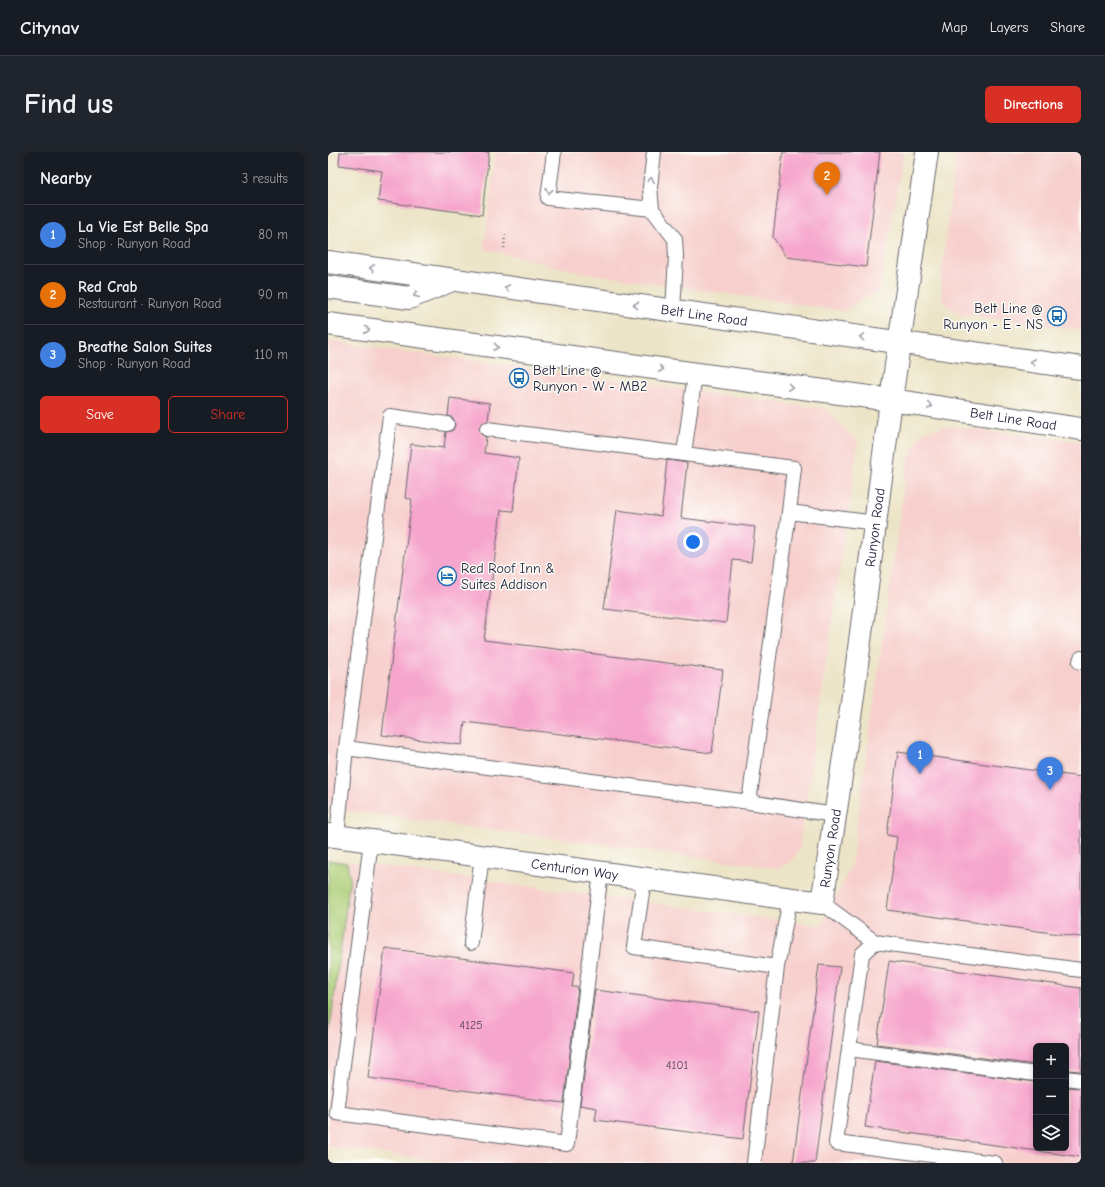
<!DOCTYPE html>
<html lang="en">
<head>
<meta charset="utf-8">
<style>
	:root { --surface:#171b24; --page:#20242c; --text:#f1f3f6; --muted:#9ea1a6; --line:#363941; --accent:#d93025 }
	body { margin:0; font-family:"Comic Neue",sans-serif; background:var(--page); color:var(--text) }
	.controls { position:absolute; right:12px; bottom:12px; display:grid; overflow:hidden; border-radius:6px; box-shadow:0 2px 6px #0003 }
	.controls button { width:36px; height:36px; display:grid; place-items:center; padding:0; border:0; border-bottom:1px solid var(--line); background:var(--surface); color:var(--text); font:20px sans-serif }
	.you { position:absolute; left:365px; top:390px; width:14px; height:14px; margin:-10px; border:3px solid #fff; border-radius:50%; background:#1a73e8; box-shadow:0 0 0 6px #1a73e833 }
	.badge { display:grid; place-items:center; width:26px; height:26px; border-radius:50%; background:var(--accent); color:#fff; font-size:13px; font-weight:700 }
	.pin { position:absolute; translate:-50% -33px; filter:drop-shadow(0 1px 2px #0008) }
	.pin::after { content:''; position:absolute; top:21px; width:14px; height:12px; background:inherit; clip-path:polygon(0 0,100% 0,50% 100%) }
	.list { margin:0; padding:0; list-style:none }
	h2 { display:flex; justify-content:space-between; align-items:center; height:52px; margin:0; padding:0 16px; font-size:17px }
	h2 small { font-size:13px; font-weight:400; color:var(--muted) }
	.list li { display:grid; grid-template-columns:26px 1fr auto; gap:12px; align-items:center; box-sizing:border-box; height:60px; padding:0 16px; border-top:1px solid var(--line) }
	.list b { display:block; font-size:15px; white-space:nowrap }
	.list p { margin:0; font-size:13px; white-space:nowrap; color:var(--muted) }
	.list em { font-size:13px; font-style:normal; color:var(--muted) }
	.actions { display:flex; gap:8px; padding:12px 16px }
	.actions a { flex:1; padding:9px 0; border:1px solid var(--accent); border-radius:6px; text-align:center; font-size:14px; color:var(--accent) }
	.actions .main { background:var(--accent); color:#fff }
	.icon { flex:none; width:22px; height:22px; fill:none; stroke:currentColor; stroke-width:2; stroke-linecap:round; stroke-linejoin:round }
	.map { position:relative; flex:none; width:753px; height:1011px; overflow:hidden; border-radius:6px }
	header { display:flex; align-items:center; gap:24px; box-sizing:border-box; height:56px; padding:0 20px; background:var(--surface); border-bottom:1px solid var(--line) }
	header strong { font-size:19px }
	nav { display:flex; gap:22px; margin-inline-start:auto; font-size:14px }
	.intro { display:flex; align-items:center; justify-content:space-between; box-sizing:border-box; height:96px; padding:0 24px }
	h1 { margin:0; font-size:28px }
	.button { padding:10px 18px; border-radius:6px; background:var(--accent); color:#fff; font-size:14px; font-weight:700 }
	main { display:flex; gap:24px; padding:0 24px }
	aside { flex:1; background:var(--surface); border-radius:6px; box-shadow:0 2px 6px #0003 }
	.map>svg:first-child { display:block }
</style>
</head>
<body>
<header>
<strong>Citynav</strong>
<nav><a>Map</a><a>Layers</a><a>Share</a></nav>
</header>
<div class="intro"><h1>Find us</h1><a class="button">Directions</a></div>
<main>
<aside>
<h2>Nearby<small>3 results</small></h2>
<ul class="list">
<li><span class="badge" style="background:#3f7fe0">1</span><div><b>La Vie Est Belle Spa</b><p>Shop · Runyon Road</p></div><em>80 m</em></li>
<li><span class="badge" style="background:#e8710a">2</span><div><b>Red Crab</b><p>Restaurant · Runyon Road</p></div><em>90 m</em></li>
<li><span class="badge" style="background:#3f7fe0">3</span><div><b>Breathe Salon Suites</b><p>Shop · Runyon Road</p></div><em>110 m</em></li>
</ul>
<div class="actions"><a class="main">Save</a><a>Share</a></div>
</aside>
<div class="map">
<svg width="753" height="1011" viewBox="0 0 753 1011">
	<rect width="100%" height="100%" fill="#fdfcf7"/>
	<filter id="ink" filterUnits="userSpaceOnUse"><feTurbulence type="fractalNoise" baseFrequency=".025" numOctaves="2"/><feDisplacementMap in="SourceGraphic" scale="8" xChannelSelector="R" yChannelSelector="G"/><feConvolveMatrix kernelMatrix="1 2 1 2 8 2 1 2 1" color-interpolation-filters="sRGB"/></filter>
	<filter id="wash" filterUnits="userSpaceOnUse"><feTurbulence type="fractalNoise" baseFrequency=".012" numOctaves="4" result="noise"/><feDisplacementMap in="SourceGraphic" scale="16" xChannelSelector="R" yChannelSelector="G"/><feGaussianBlur stdDeviation="0.9" result="paint"/><feColorMatrix in="noise" values="0 0 0 0 0 0 0 0 0 0 0 0 0 0 0 0 0 1.4 0 .05"/><feComposite in="paint" operator="in"/></filter>
	<g filter="url(#wash)">
		<rect width="100%" height="100%" fill="#ece4c6"/>
		<path fill="#f7d0cd" fill-rule="evenodd" d="M168,0h408l-25,139 -37,20 -262,-39 -96,-23z
			M628,0h125v178l-121,-16 -17,-12 -2,-24z
			M0,189l498,68 32,33 -59,408 -9,12 -12,6 -450,-60z
			M619,274l134,16v721h-629l-124,-17v-287l493,67 30,-59 56,-404 15,-30zM708,894h30v102h-30z"/>
		<path fill="#acce77" stroke="#677859" d="M0,708l19,3 3,15 -22,165z"/>
		<g id="blocks">
			<path fill="#f6a5cc" d="M12,0h149l-7,63 -104,-14 4,-30 -43,-6z
				M455,0h97l-14,115 -80,-10 -13,-20z
				M122,246l40,5 -2,18 -7,3 -2,4 3,7 4,2 -2,16 35,5 -6,53 -12,-1 -17,130 239,30 -11,83 -247,-31 -3,23 -80,-10 30,-236 -7,-1 6,-54 33,4 2,-16 7,-2 2,-5 -2,-7 -5,-2z
				M339,308l20,3 -6,55 74,9 -4,35 -18,-2 -7,63 -122,-14 13,-99 44,6z
				M570,600l183,25v160l-194,-27 10,-73 -10,-2z
				M57,796l189,25 -2,14h6l-14,116 -196,-25z
				M561,809l192,27v83l-15,-1v-24h-30v19l-159,-21z
				M491,813l21,2 -25,196h-22z
				M267,838l164,21 -16,128 -148,-19 2,-12 -17,-3z
				M547,909l161,21v66h30v-61l15,1v69l-216,-30z"/>
		</g>
	</g>
	<g filter="url(#ink)">
		<use href="#blocks" fill-opacity="0" stroke="#69666c" stroke-width="1"/>
		<g fill="none" stroke-linecap="round" stroke-linejoin="round">
			<defs>
				<path id="service" d="M226,0l-6,46 104,11
					M326,0l-4,35 2,22 23,30 1,17 -3,55
					M159,277l197,25 11,-80
					M356,302l110,14 -5,44 87,11
					M461,360l-40,290 86,13
					M752,510l1,-4
					M18,596l403,54
					M9,684l9,-88 44,-332 57,8
					M43,689l-34,272 230,31 34,-272
					M316,727l-10,68 143,20 13,-68
					M494,751l53,39 206,28
					M547,790l-13,12 -26,189 159,20
					M143,791l11,-87
					M521,897l187,25
					M738,926l15,2
					M426,1011l23,-196"/>
				<g id="minor">
					<path id="s1" d="M0,683l494,68 30,-200 39,-303 36,-248"/>
				</g>
				<g id="primary">
					<path id="s2" d="M0,110l753,106"/>
					<path d="M0,135l81,11 43,-18"/>
					<path id="s3" d="M0,172l563,76 190,29"/>
				</g>
			</defs>
			<use href="#service" stroke="#69666c" stroke-width="16"/>
			<use href="#minor" stroke="#69666c" stroke-width="24"/>
			<use href="#primary" stroke="#69666c" stroke-width="24"/>
			<path stroke="#69666c" stroke-width="2.5" stroke-dasharray="1 3" stroke-linecap="butt" d="M176,96l1,-14"/>
			<use href="#service" stroke="#fff" stroke-width="14"/>
			<use href="#minor" stroke="#fff" stroke-width="22"/>
			<use href="#primary" stroke="#fff" stroke-width="22"/>
		</g>
		<defs><path id="oneway-chevron" d="M-2-3.5L2.5 0L-2 3.5" fill="none" stroke-width="1.6" stroke-linecap="round" stroke-linejoin="round"/></defs>
		<g stroke="#9c9ca7">
			<use href="#oneway-chevron" transform="translate(323 28) rotate(-84)"/>
			<use href="#oneway-chevron" transform="translate(221 39) rotate(99)"/>
			<use href="#oneway-chevron" transform="translate(44 116) rotate(-172)"/>
			<use href="#oneway-chevron" transform="translate(179 136) rotate(-172)"/>
			<use href="#oneway-chevron" transform="translate(88 143) rotate(157)"/>
			<use href="#oneway-chevron" transform="translate(308 153) rotate(-172)"/>
			<use href="#oneway-chevron" transform="translate(39 178) rotate(8)"/>
			<use href="#oneway-chevron" transform="translate(534 185) rotate(-172)"/>
			<use href="#oneway-chevron" transform="translate(168 195) rotate(8)"/>
			<use href="#oneway-chevron" transform="translate(705 210) rotate(-172)"/>
			<use href="#oneway-chevron" transform="translate(333 217) rotate(8)"/>
			<use href="#oneway-chevron" transform="translate(462 235) rotate(8)"/>
			<use href="#oneway-chevron" transform="translate(602 254) rotate(9)"/>
		</g>
	</g>
	<defs>
		<symbol id="bus-ring" viewBox="-11 -11 22 22"><circle r="9.5" fill="#fdfcf7" stroke="#1f6fb2" stroke-width="1.5"/><path d="M-5-6H5V4H4V6H2V4H-2V6H-4V4H-5ZM-3.5-4V0h7V-4ZM-3.5 1.2v1.5H-2V1.2ZM2 1.2v1.5H3.5V1.2Z" fill="#1f6fb2"/></symbol>
		<symbol id="hotel-ring" viewBox="-11 -11 22 22"><circle r="9.5" fill="#fdfcf7" stroke="#1f6fb2" stroke-width="1.5"/><path d="M-6-4.5h1.5V1H6V5H4.5V3h-9V5H-6ZM-4 0a1.8 1.8 0 1 1 3.6 0ZM.5 0V-2.5h3Q6-2.5 6 0Z" fill="#1f6fb2"/></symbol>
	</defs>
	<g fill-rule="evenodd">
		<use href="#bus-ring" x="718" y="153" width="22" height="22"/>
		<use href="#bus-ring" x="180" y="215" width="22" height="22"/>
		<use href="#hotel-ring" x="108" y="413" width="22" height="22"/>
	</g>
	<g text-anchor="middle" stroke-width="3" stroke-linejoin="round" paint-order="stroke">
		<g font-size="12" fill="#57435f">
			<text x="143" y="877">4125</text>
			<text x="349" y="917">4101</text>
		</g>
		<g font-size="14" fill="#22223b" stroke="#fdfcf7" text-anchor="start">
			<text x="715" y="161" text-anchor="end">Belt Line @<tspan x="715" dy="16">Runyon - E - NS</tspan></text>
			<text x="205" y="223">Belt Line @<tspan x="205" dy="16">Runyon - W - MB2</tspan></text>
			<text x="133" y="421">Red Roof Inn &amp;<tspan x="133" dy="16">Suites Addison</tspan></text>
		</g>
		<g font-size="14" fill="#22223b" stroke="#fdfcf7">
			<text dy="5" stroke="none"><textPath href="#s2" startOffset="380">Belt Line Road</textPath></text>
			<text dy="5" stroke="none"><textPath href="#s3" startOffset="692">Belt Line Road</textPath></text>
			<text dy="5" stroke="none"><textPath href="#s1" startOffset="878">Runyon Road</textPath></text>
			<text dy="5" stroke="none"><textPath href="#s1" startOffset="554">Runyon Road</textPath></text>
			<text dy="5" stroke="none"><textPath href="#s1" startOffset="249">Centurion Way</textPath></text>
		</g>
	</g>
</svg>
<div class="controls">
<button>+</button>
<button>−</button>
<button><svg class="icon" aria-label="layers" viewBox="0 0 24 24"><path d="M12 4l9 5-9 5-9-5zM3 14l9 5 9-5"/></svg></button>
</div>
<div class="you"></div>
<div class="pin badge" style="left:592px;top:622px;background:#3f7fe0">1</div>
<div class="pin badge" style="left:499px;top:43px;background:#e8710a">2</div>
<div class="pin badge" style="left:722px;top:638px;background:#3f7fe0">3</div>
</div>
</main>
</body>
</html>
